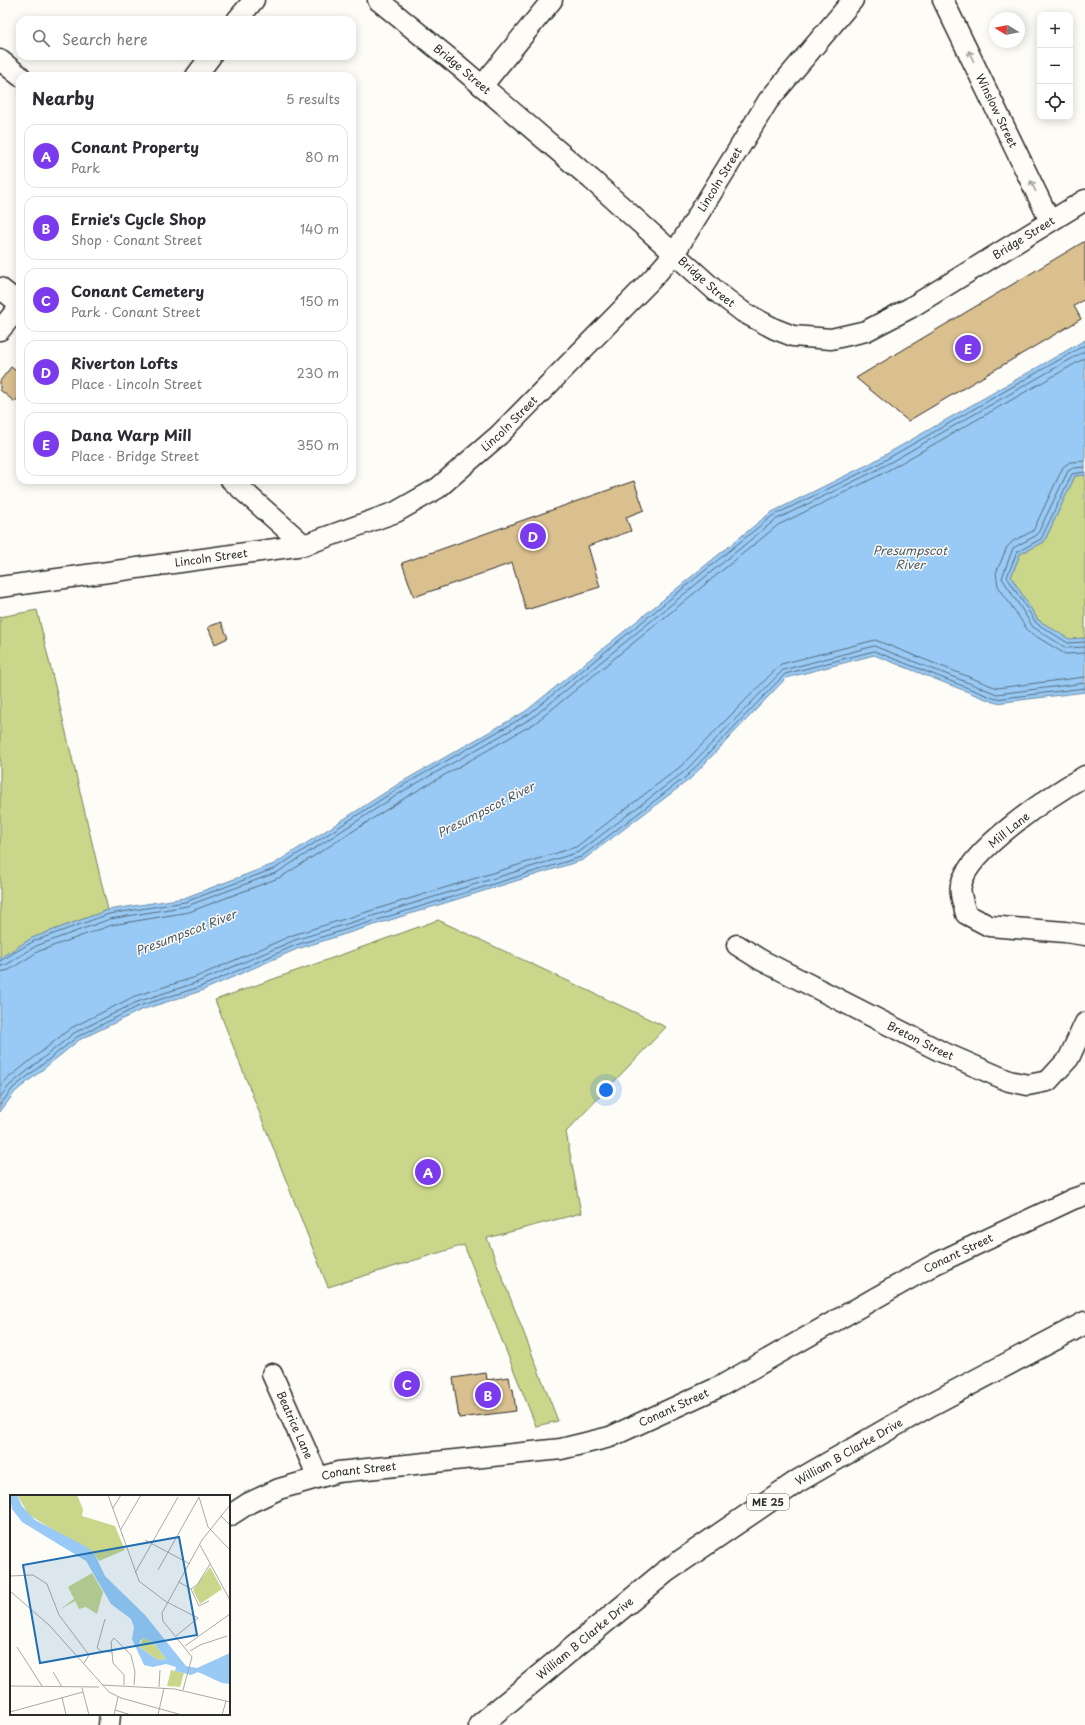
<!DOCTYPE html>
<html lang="en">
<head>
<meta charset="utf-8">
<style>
	:root { --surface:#fff; --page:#f2f2f3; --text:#2b2b33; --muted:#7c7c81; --line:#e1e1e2; --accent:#7c3aed }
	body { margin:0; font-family:"Playpen Sans",sans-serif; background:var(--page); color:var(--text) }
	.controls { position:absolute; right:12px; top:12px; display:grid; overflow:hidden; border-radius:8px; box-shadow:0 2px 10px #0003 }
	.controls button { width:36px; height:36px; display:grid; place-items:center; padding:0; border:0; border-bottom:1px solid var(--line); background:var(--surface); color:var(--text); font:20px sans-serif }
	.compass { position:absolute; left:989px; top:12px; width:36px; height:36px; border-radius:50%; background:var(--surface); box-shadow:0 2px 10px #0003; rotate:280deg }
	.you { position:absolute; left:606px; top:1090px; width:14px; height:14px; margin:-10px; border:3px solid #fff; border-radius:50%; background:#1a73e8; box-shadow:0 0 0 6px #1a73e833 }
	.badge { display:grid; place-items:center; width:26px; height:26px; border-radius:50%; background:var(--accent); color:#fff; font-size:13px; font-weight:700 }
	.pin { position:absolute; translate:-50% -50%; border:2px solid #fff; box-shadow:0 1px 4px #0006 }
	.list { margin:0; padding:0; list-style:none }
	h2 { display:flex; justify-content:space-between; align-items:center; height:52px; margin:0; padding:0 16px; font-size:17px }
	h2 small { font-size:13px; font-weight:400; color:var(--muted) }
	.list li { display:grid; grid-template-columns:26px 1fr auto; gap:12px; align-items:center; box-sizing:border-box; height:64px; margin:0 8px 8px; padding:0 8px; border:1px solid var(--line); border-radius:12px }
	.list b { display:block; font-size:15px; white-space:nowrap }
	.list p { margin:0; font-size:13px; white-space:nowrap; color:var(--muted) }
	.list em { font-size:13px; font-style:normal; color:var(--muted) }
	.icon { flex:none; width:22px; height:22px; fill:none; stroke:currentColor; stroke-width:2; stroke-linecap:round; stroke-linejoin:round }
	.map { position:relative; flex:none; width:1085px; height:1725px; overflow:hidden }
	.search { position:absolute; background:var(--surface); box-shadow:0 2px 10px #0003; left:16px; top:16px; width:340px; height:44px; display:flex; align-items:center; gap:10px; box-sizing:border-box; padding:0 14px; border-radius:12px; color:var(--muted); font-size:15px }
	.panel { position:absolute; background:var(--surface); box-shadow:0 2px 10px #0003; left:16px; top:72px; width:340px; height:412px; border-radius:12px }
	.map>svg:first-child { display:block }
</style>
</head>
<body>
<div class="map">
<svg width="1085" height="1725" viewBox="0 0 1085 1725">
	<rect width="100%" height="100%" fill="#fdfcf7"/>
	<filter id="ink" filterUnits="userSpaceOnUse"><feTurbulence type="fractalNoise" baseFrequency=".025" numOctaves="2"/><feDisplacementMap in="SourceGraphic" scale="8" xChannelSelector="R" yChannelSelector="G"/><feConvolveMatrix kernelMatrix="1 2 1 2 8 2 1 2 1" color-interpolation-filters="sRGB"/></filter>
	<g filter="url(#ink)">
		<path fill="#cad68a" stroke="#7a805a" d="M1085,475v163l-16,2 -31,-20 -27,-43 9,-23 24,-12 31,-66z
			M37,610l71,300 -76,28 -32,20v-341z
			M438,920l228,107 -100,105 15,81 -94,25 71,183 -22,5 -72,-181 -136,42 -113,-287z"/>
		<path fill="#98caf5" stroke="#6c8aa4" d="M1085,340v135l-10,1 -31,66 -24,12 -9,23 27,43 31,19 16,-1v54l-89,11 -122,-48 -88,23 -96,101 -107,81 -286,89 -96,42 -60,19 -62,30 -64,52 -15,20v-154l32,-20 76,-28 76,-12 90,-34 126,-81 126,-72 244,-198 101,-50z"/>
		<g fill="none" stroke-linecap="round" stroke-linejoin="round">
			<path stroke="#576b7c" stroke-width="1" d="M1085,461l-15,1 -7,5 -30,64 -20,10 -6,6 -11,26 2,13 31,46 36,22 20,-1
				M1085,467l-12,1 -5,3 -31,64 -24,13 -11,30 31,49 33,21 19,-1
				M1085,472l-13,2 -31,65 -24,13 -10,25 29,46 32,20 17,-1
				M0,961l34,-20 75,-27 76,-12 91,-34 126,-82 127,-72 243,-198 101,-49 212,-122
				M0,966l6,-1 30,-19 74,-27 77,-13 91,-34 127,-82 127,-72 243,-198 100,-49 210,-120
				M0,972l9,-2 30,-19 73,-26 77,-13 92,-35 127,-81 127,-73 243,-198 100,-49 207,-118
				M0,1087l6,-7 65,-52 64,-32 61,-19 97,-42 283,-88 104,-80 101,-103 94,-24 122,48 88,-11
				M0,1097l10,-12 64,-52 63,-31 61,-20 97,-42 284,-88 105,-80 99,-102 91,-24 123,48 88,-11
				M0,1105l13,-17 64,-51 62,-31 61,-19 96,-42 285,-88 106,-81 98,-102 89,-23 122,48 89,-11"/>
		</g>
		<path fill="#dabf8f" stroke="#2b2b2b" d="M1085,241v58l-11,7 7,13 -173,102 -52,-43z
			M11,367l9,7v21l-5,7 -15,-12v-9z
			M634,481l10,29 -18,7 5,14 -43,15 12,41 -74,23 -14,-47 -98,34 -12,-34z
			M221,622l7,16 -13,6 -7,-17z
			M486,1373l1,7 22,-3 2,12h2l3,22 -57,7 -6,-40z"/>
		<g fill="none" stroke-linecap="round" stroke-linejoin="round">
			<defs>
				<g id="minor">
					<path id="s1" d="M378,0l82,67 131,112 126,113 26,20 32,17 18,7 38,3 35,-8 44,-23 175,-108"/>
					<path id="s2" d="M943,0l107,221"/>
					<path d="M237,20l17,-20"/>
					<path d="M0,60l20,16"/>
					<path d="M196,76l15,-20"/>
					<path d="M482,86l70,-86"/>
					<path d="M0,288l20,16"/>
					<path d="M0,330l20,-24"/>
					<path d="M231,480l73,65"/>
					<path id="s3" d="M0,587l304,-42 92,-33 42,-24 61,-53 154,-157 21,-24 94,-153 85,-101"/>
					<path d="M1085,776c-31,17 -117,74 -124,109 -2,8 3,21 5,29l23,12 76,6 20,3"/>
					<path id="s4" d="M737,945l24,15 179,91 69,30 19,4 20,-4 21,-23 16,-35"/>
					<path id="s5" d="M272,1374l46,103"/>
					<path id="s6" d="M229,1516l20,-13 30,-14 59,-17 223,-23 49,-12 111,-51 214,-122 138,-65 12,-4"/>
					<path d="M109,1725l1,-11"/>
				</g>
				<g id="highway">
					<path id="s7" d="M480,1725l185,-153 133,-91 130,-75 157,-83"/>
				</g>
			</defs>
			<use href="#minor" stroke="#2b2b2b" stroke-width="23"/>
			<use href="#highway" stroke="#2b2b2b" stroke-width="25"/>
			<use href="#minor" stroke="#fdfcf7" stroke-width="20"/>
			<use href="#highway" stroke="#fdfcf7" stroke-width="22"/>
		</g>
		<defs><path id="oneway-shaft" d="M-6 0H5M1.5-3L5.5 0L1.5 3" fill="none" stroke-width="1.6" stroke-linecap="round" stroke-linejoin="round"/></defs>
		<g stroke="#9e9e9b">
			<use href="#oneway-shaft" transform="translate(971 56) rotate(-116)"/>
			<use href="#oneway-shaft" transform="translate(1033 186) rotate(-116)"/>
		</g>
	</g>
	<g text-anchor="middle" stroke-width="3" stroke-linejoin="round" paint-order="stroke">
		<rect fill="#fdfcf7" stroke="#6a6a68" stroke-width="1" x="747" y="1494" width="42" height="16" rx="3"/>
		<g font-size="10" font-weight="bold" fill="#2b2b2b">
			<text x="768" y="1506">ME 25</text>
		</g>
		<g font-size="11" fill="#2b2b2b" stroke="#fdfcf7">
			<text dy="4" stroke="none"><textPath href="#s1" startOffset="109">Bridge Street</textPath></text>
			<text dy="4" stroke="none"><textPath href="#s2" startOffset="123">Winslow Street</textPath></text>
			<text dy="4" stroke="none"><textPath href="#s3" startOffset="873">Lincoln Street</textPath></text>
			<text dy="4" stroke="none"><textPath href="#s1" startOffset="793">Bridge Street</textPath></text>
			<text dy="4" stroke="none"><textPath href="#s1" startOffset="433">Bridge Street</textPath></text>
			<text dy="4" stroke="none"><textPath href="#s3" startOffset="549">Lincoln Street</textPath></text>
			<text dy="4" stroke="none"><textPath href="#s3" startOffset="213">Lincoln Street</textPath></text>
			<text transform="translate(1009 830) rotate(-39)" y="4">Mill Lane</text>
			<text dy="4" stroke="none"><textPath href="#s4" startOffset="207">Breton Street</textPath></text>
			<text dy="4" stroke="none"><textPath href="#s6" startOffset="787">Conant Street</textPath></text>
			<text dy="4" stroke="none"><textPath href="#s6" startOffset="463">Conant Street</textPath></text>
			<text dy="4" stroke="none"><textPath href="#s5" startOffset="56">Beatrice Lane</textPath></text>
			<text dy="4" stroke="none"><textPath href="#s7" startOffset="460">William B Clarke Drive</textPath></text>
			<text dy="4" stroke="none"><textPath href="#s6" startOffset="139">Conant Street</textPath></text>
			<text dy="4" stroke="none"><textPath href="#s7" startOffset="136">William B Clarke Drive</textPath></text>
		</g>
		<g font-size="12" font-style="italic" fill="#4c5b68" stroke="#fdfcf7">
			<text x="910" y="555">Presumpscot<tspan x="910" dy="14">River</tspan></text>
			<text transform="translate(486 810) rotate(-27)" y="4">Presumpscot River</text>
			<text transform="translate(186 933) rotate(-21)" y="4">Presumpscot River</text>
		</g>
	</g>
	<g transform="translate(10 1495)">
		<rect width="220" height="220" fill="#fdfcf7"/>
		<path d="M7,0h60l6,14 -1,7 33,10 10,24 -26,11 -4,-6 -66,-40zM200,72l12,22 -22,15 -7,-14zM82,78l11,19 -6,22 -11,-7 -7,2 -4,-8 -16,9 15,-11 -6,-12zM133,143l10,4 13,17 -8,1 -19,-13zM161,175l13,3 -4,14 -13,-1z" fill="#cad68a"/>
		<path d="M0,0h7l5,11 13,14 52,27 8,8 10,21 40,39 41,51 11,2 33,-15v31l-8,-1 -24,-11 -7,3 -16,-4 1,-4 -10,-3 -13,3 -9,-2 -12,-26 2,-12 -3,-8 -20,-15 -25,-43 -64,-39 -10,-13zM133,143l10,4 13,17 -8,1 -19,-13 1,-6z" fill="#98caf5" fill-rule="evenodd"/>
		<path fill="none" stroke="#a9a8a5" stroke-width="1" d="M98,0l31,86 26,20 33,17 -22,18M189,2l9,30 22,23M103,13l8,-13M211,21l9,9M111,34l20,-34M135,45l45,24M190,50l30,55M148,75l41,-73M125,78l43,-76M0,81l23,-1 14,9 12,31 30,40 -5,8M169,87l12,7 8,17 10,-5M181,94l6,-4 13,-21M0,96l40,35 59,66 12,6 61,17M95,124l-8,29 4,3 11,1M175,151l45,-32M7,152l25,39M180,156l10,-6 27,-9M43,177l9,15M92,190l73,4 55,13M114,190v-10l-11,-12 -2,-21 3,-4 17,17 4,17 -1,13M0,191l89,1M149,192l1,-17M72,193l7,27M173,195l9,-33 -29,-36 -1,-8 40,-73 28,-35M52,202l4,18M105,215l16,5M0,217l73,-20M104,220l4,-18M148,220l6,-27M212,220l4,-14"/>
		<path fill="#1f6fb2" fill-opacity="0.15" stroke="#1f6fb2" stroke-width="2" d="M169,42l18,98 -157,28 -17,-98z"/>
		<rect width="220" height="220" fill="none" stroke="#2b2b2b" stroke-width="2"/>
	</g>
</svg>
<div class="controls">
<button>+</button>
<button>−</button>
<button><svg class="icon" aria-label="locate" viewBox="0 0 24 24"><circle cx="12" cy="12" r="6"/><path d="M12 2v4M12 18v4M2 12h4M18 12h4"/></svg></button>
</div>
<svg class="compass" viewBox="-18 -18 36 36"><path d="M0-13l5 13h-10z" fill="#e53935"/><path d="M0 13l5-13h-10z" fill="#7c7c81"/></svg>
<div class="you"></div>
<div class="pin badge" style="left:428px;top:1172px">A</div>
<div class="pin badge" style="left:488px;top:1395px">B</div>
<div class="pin badge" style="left:407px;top:1384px">C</div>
<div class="pin badge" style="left:533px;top:536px">D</div>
<div class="pin badge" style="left:968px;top:348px">E</div>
<div class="search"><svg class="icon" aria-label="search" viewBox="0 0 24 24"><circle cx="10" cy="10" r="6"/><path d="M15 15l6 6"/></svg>Search here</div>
<section class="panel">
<h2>Nearby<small>5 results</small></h2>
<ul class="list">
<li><span class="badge">A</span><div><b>Conant Property</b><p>Park</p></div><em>80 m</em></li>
<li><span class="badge">B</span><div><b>Ernie's Cycle Shop</b><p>Shop · Conant Street</p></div><em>140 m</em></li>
<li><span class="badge">C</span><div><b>Conant Cemetery</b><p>Park · Conant Street</p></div><em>150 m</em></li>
<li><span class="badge">D</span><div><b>Riverton Lofts</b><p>Place · Lincoln Street</p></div><em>230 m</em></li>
<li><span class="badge">E</span><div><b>Dana Warp Mill</b><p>Place · Bridge Street</p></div><em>350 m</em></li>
</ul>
</section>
</div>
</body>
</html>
